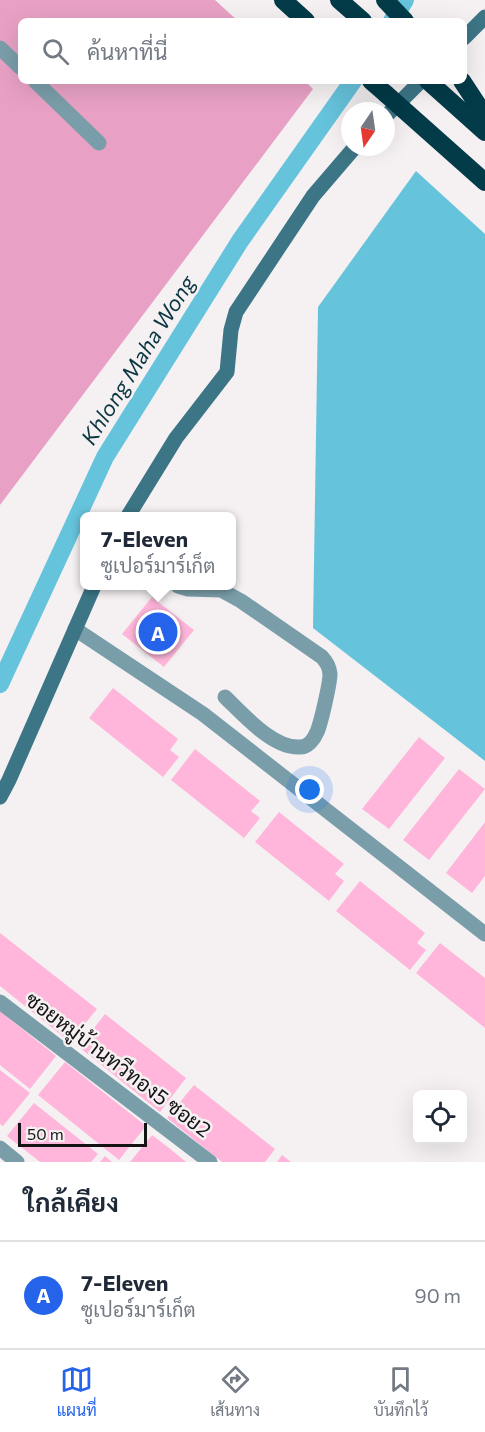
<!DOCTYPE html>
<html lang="th">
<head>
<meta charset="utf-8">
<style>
	:root { --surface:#fff; --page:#f6f6f7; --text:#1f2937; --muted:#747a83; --line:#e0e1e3; --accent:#2563eb }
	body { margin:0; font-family:Commissioner,Sarabun,sans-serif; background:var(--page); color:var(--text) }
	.controls { position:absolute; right:18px; bottom:18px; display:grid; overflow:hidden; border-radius:9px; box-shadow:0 6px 24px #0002 }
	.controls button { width:54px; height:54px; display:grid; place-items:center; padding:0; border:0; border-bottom:2px solid var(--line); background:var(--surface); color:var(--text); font:30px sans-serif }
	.compass { position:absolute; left:341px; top:102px; width:54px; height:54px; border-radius:50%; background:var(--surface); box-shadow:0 6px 24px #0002; rotate:193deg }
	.scale { position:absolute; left:18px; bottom:15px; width:129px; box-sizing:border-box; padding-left:6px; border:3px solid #151314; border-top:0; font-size:16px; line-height:21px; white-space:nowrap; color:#151314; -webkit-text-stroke:4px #f5f1f3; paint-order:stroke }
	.you { position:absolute; left:310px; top:790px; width:21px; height:21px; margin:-15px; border:4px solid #fff; border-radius:50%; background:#1a73e8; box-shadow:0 0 0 9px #1a73e833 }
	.badge { display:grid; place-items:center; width:39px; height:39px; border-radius:50%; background:var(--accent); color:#fff; font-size:20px; font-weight:700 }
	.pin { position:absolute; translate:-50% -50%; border:3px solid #fff; box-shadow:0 2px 6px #0006 }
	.popup { position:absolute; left:80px; top:512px; width:156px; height:78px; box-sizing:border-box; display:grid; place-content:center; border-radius:9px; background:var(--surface); filter:drop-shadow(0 2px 4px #0005); font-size:20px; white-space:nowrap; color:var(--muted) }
	.popup b { font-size:22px; color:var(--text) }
	.popup::after { content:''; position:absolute; left:50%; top:100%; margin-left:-12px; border:12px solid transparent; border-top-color:var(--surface) }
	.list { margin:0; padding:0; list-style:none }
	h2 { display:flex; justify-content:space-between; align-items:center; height:78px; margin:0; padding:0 24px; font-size:26px }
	h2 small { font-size:20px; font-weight:400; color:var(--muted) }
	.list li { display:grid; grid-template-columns:39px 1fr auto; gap:18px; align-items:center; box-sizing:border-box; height:108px; padding:0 24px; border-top:2px solid var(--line) }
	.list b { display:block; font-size:22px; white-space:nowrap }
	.list p { margin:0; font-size:20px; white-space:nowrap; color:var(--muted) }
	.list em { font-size:20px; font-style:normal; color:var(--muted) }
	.icon { flex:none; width:33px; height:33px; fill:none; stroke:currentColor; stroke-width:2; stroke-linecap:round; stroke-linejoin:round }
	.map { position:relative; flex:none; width:485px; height:1162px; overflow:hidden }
	.search { position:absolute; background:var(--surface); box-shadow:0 6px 24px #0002; left:18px; right:18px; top:18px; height:66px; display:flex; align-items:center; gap:15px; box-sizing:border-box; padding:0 21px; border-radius:9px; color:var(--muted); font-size:22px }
	.sheet { height:186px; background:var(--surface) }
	nav { display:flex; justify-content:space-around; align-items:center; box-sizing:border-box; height:84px; border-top:2px solid var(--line); background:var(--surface); font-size:16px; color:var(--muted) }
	nav a { display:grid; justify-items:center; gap:3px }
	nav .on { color:var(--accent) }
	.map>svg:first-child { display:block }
</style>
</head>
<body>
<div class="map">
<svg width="485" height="1162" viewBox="0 0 485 1162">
	<rect width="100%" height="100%" fill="#f5f1f3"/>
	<path fill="#e8a1c4" d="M0,0h215l23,21h-217v60h284l8,8 -313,416z"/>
	<path fill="#66c3dc" d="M416,171l69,63v527l-172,-133 5,-321z"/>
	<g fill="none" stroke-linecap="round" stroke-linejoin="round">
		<path stroke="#66c3dc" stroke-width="18" d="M392,21l13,-21
			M0,684l105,-227 135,-216 113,-160"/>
	</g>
	<path fill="#ffb6da" d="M152,597l42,33 -30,37 -42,-33z
		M113,688l65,51 -8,11 9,7 -16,20 -74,-59z
		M419,737l26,21 -56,71 -27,-20z
		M195,749l65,52 -9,10 9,7 -16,20 -73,-58z
		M459,769l26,20 -56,71 -26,-20z
		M279,812l65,52 -9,10 9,7 -15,20 -74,-59z
		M485,822v54l-13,17 -26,-20z
		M360,881l65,52 -8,10 9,7 -16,20 -74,-59z
		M0,933l97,76 -27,33 -70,-56z
		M440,943l45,35v50l-69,-55z
		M0,1011l56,45 -26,33 -30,-24z
		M105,1014l81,64 -26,34 -81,-65z
		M65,1062l81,64 -27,34 -81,-65z
		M0,1070l30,23 -27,33 -3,-2z
		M194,1085l81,64 -10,13h-43l-55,-44z
		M34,1103l64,51 -7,8h-51l-33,-26z
		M152,1135l17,13 17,14h-56z
		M282,1155l9,7h-14z
		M105,1156l7,6h-12z"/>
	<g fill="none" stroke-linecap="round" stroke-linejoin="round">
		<path stroke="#7a9ea9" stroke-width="15" d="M0,48l21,20
			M35,81l64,62
			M178,586l10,3 33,1 20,11 81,56c5,6 7,9 8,17 0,9 -9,49 -13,58 -3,7 -9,15 -17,15 -27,2 -57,-33 -75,-50
			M75,629l128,85 282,220
			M0,1002l210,160
			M0,1148l17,14"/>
		<path stroke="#3c7585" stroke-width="15" d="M464,38l21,-21
			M386,116l35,-35
			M128,516l48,-78 51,-66 4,-42 5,-18 77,-116 42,-49
			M0,797l9,-17 85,-194"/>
		<path stroke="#033b48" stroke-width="18" d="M283,0l23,21
			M339,0l24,21
			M385,0l20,21
			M371,81l15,13
			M428,81l57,51
			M462,81l23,35"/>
		<path stroke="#033b48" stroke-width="18" d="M386,94l99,88"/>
	</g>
	<g text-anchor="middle" stroke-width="5" stroke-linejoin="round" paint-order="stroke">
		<g font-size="21" fill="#151314" stroke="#f5f1f3">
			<text transform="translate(118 1065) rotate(37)" y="7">ซอยหมู่บ้านทวีทอง5 ซอย2</text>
		</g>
		<g font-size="22" font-style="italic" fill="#0b3742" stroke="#f5f1f3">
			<text transform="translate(138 360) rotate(-58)" y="8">Khlong Maha Wong</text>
		</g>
	</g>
</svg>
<div class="controls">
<button><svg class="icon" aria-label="locate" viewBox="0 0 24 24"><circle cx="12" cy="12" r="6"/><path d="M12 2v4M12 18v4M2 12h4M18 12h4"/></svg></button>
</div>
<svg class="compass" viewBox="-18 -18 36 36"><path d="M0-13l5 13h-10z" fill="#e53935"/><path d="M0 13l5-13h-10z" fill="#747a83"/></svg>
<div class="scale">50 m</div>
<div class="you"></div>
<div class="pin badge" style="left:158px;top:632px">A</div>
<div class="popup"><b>7-Eleven</b>ซูเปอร์มาร์เก็ต</div>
<div class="search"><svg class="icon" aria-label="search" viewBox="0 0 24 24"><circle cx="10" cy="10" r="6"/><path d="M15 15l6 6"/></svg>ค้นหาที่นี่</div>
</div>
<section class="sheet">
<h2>ใกล้เคียง<small></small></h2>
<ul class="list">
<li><span class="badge">A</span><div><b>7-Eleven</b><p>ซูเปอร์มาร์เก็ต</p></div><em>90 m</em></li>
</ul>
</section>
<nav>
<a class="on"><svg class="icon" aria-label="map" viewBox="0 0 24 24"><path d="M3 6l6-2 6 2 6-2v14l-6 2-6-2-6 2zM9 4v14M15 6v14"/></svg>แผนที่</a>
<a><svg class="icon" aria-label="directions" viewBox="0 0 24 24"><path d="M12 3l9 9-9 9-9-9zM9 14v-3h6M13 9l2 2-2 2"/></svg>เส้นทาง</a>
<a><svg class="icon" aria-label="saved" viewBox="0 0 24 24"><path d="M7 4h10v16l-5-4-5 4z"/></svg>บันทึกไว้</a>
</nav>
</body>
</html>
